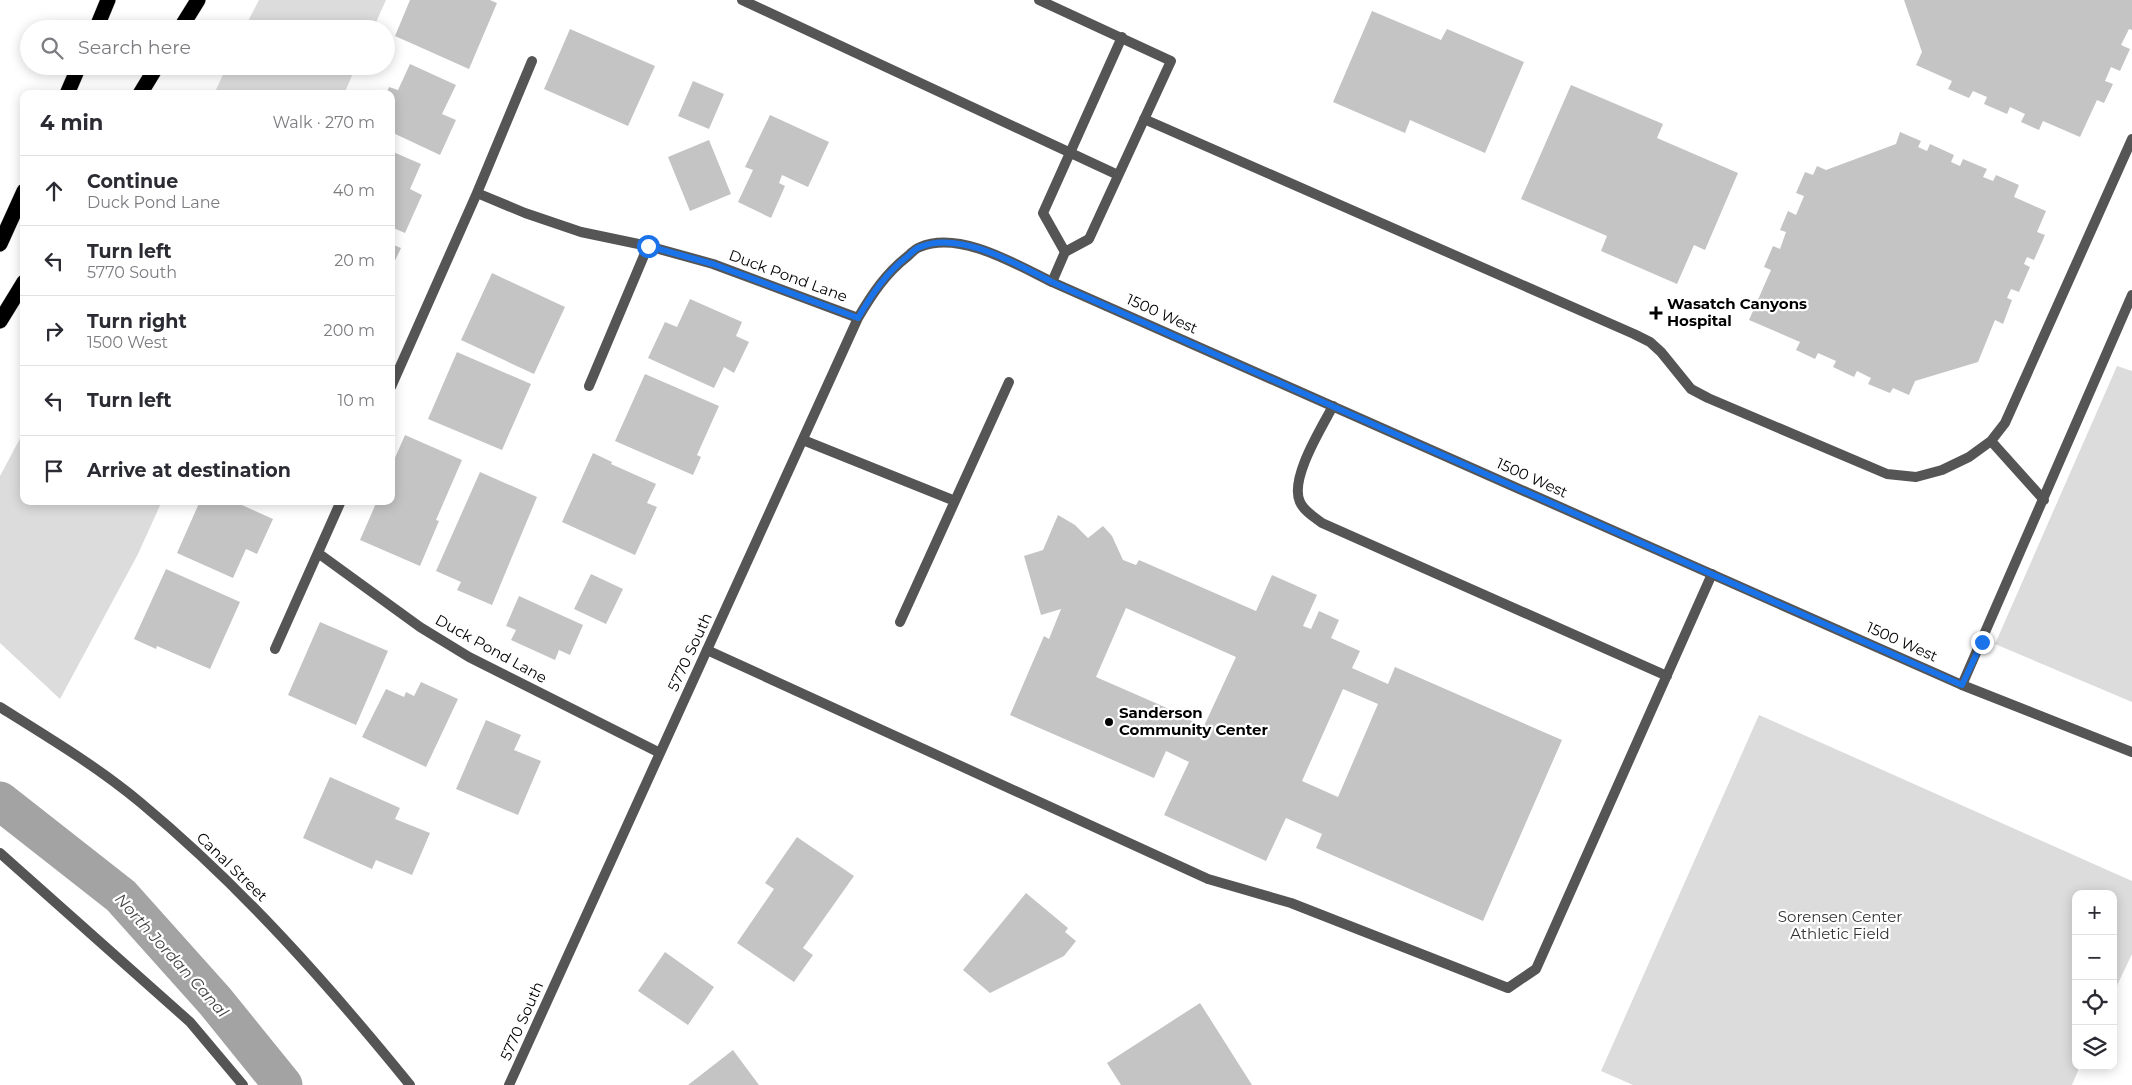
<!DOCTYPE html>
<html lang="en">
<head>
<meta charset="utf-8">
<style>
	:root { --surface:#fff; --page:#f2f2f3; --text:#2b2b33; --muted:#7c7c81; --line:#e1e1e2 }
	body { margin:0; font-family:Montserrat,sans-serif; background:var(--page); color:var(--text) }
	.controls { position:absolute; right:15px; bottom:15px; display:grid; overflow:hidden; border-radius:10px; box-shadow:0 2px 12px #0003 }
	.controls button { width:45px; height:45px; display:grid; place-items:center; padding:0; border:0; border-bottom:1px solid var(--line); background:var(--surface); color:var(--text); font:25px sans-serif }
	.stop { position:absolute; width:15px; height:15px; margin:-11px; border:4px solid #1a73e8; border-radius:50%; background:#fff }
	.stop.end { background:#1a73e8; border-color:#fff; box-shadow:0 1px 5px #0008 }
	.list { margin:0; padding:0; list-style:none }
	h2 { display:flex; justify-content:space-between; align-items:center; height:65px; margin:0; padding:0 20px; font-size:21px }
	h2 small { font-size:16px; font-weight:400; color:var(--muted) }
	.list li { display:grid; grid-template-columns:32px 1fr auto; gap:15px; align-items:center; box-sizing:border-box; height:70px; padding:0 20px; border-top:1px solid var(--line) }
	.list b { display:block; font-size:19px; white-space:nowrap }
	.list p { margin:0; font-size:16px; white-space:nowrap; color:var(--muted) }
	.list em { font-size:16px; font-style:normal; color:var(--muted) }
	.icon { flex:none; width:28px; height:28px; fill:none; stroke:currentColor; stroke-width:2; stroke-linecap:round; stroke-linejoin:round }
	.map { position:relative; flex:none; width:2132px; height:1085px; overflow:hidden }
	.search { position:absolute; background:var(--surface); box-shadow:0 2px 12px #0003; left:20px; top:20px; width:375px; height:55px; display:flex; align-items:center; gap:12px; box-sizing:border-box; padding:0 18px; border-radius:28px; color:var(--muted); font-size:19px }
	.panel { position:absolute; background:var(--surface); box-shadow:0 2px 12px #0003; left:20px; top:90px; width:375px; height:415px; border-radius:10px }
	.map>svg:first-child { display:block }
</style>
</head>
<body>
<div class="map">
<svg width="2132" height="1085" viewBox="0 0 2132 1085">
	<rect width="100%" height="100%" fill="#fff"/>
	<path fill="#dcdcdc" d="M259,0h127l-13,29h-129z
		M227,66h129l-12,28h-130z
		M2117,366l15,5v331l-137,-58z
		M24,431v70h138l-24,53 -78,145 -60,-56v-167z
		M1759,715l373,166v73l-19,40v-100h-37v172h4l-8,19h-439l-32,-14z"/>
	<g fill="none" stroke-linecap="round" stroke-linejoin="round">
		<path stroke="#a3a3a3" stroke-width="39" d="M0,801l121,95 94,105 68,84"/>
	</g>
	<path fill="#c4c4c4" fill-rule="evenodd" d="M410,0h80l7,3 -28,66 -74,-33z
		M1904,0h228v30l-3,-1 -8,16 9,4 -10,22 -9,-4 -6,14 8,3 -9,19 -7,-3 -17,37 -37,-16 -4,9 -18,-8 4,-8 -15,-7 -3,7 -23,-10 3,-7 -14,-6 -4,7 -21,-9 4,-8 -36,-16 6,-13z
		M1372,11l69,29 6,-11 77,33 -39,91 -75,-33 -5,13 -72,-31z
		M570,29l85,37 -27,60 -84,-37z
		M410,64l46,21 -14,29 14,6 -16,35 -49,-23v-38h-5l3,-7 9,3z
		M693,81l31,13 -15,35 -31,-13z
		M1571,85l92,39 -6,14 81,35 -33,77 -11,-5 -17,39 -76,-33 6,-15 -86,-37z
		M770,115l59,27 -21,45 -26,-12 -3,8 6,3 -14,32 -33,-16 15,-32 -8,-3z
		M1900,132l21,9 -3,6 9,4 3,-7 24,11 -3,7 9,4 3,-7 24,10 -4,8 10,4 3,-6 23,10 -5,12 32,14 -9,21 8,3 -11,25 -7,-3 -3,7 6,3 -11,25 -8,-3 -4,9 5,2 -9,24 -8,-4 -17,42 -63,19 -6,14 -16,-7 -3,5 -22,-9 3,-6 -14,-7 -3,6 -21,-10 3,-6 -18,-8 -3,6 -19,-9 4,-8 -51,-22 22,-50 -7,-3 9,-21 7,3 6,-17 -6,-2 8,-19 8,4 8,-19 -8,-3 9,-21 8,3 4,-9 9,4 70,-26z
		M709,140l22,54 -41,17 -22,-54z
		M391,151l30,13 -11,25 12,6 -17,38 -14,-6z
		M391,244l10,4 -10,21z
		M492,273l73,34 -31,67 -73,-34z
		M690,299l52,23 -6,14 13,6 -15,31 -10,-6 -10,21 -66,-30 17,-36 12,5z
		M457,352l74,32 -29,66 -74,-31z
		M645,374l74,32 -22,49 4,2 -8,18 -78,-34z
		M405,435l57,25 -26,60 3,1 -19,45 -60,-26 17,-39h14v-34z
		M593,453l19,9 -1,2 45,20 -9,19 10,4 -22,48 -73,-33z
		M480,472l57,25 -45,108 -35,-15 4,-8 -25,-11z
		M200,501h33l40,18 -16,35 -11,-5 -13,29 -56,-25z
		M1058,515l17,10 13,13 15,-12 9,10 11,24 13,5 3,-5 117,51 16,-36 45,20 -14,31 8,3 8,-18 20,9 -8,18 29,13 -8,17 36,16 7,-17 167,73 -79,181 -167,-73 6,-14 -36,-16 -20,43 -102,-46 25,-53 -23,-11 -12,27 -144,-63 34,-79 5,3 12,-30 -20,6 -17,-59 19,-6zM1126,608l110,49 -32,69 -22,-9 1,-2 -87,-38zM1343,689l35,15 -40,93 -36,-16z
		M166,569l74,33 -30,67 -53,-23 -1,3 -22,-10z
		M591,574l32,15 -17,35 -32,-15z
		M519,596l64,29 -13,30 -11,-5 -4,10 -44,-20 5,-10 -10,-4z
		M320,622l68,29 -32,74 -68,-30z
		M421,682l37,17 -32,68 -64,-30 24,-48 18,8 2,-5 8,4z
		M486,720l35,15 -7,15 27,11 -23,54 -62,-26z
		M330,777l70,31 -5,11 35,14 -18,42 -36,-15 -4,9 -69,-31z
		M797,837l57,39 -51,72 10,7 -19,27 -57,-39 37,-54 -9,-6z
		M1026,893l42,35 -3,4 11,9 -12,15 -74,37 -27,-23z
		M665,952l49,35 -26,38 -50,-34z
		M1200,1003l52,82h-131l-14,-22z
		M733,1050l26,35h-71z"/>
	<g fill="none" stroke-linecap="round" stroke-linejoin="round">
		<defs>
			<path id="motorway" d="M96,29l12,-29
				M180,29l18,-29
				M67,94l12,-28
				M140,94l17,-28
				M0,244l24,-53
				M0,321l24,-39"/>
		</defs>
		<use href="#motorway" stroke="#dbdbdb" stroke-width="16"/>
		<path stroke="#555" stroke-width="10" d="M742,0l376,175
			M1039,0l132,61 -82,178 -24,13 -13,30
			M1144,119l490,215 16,8 11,10 30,37 17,9 179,76 29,3 26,-7 27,-13 22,-16 14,-18 127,-284
			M1065,252l-22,-39 79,-176
			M1333,406c-11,21 -44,73 -33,96 4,9 14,15 22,21l345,153
			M803,440l152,61
			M1991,441l53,59
			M900,622l109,-240
			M707,650l501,229 83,24 217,85 28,-19 176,-395
			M1962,685l170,-390
			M0,853l190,169 53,63"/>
		<path stroke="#555" stroke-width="10" d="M477,193l48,20 56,19 67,14 65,18 145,54
			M589,386l59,-140
			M391,387l86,-194 55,-132
			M318,553l102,74 49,30 191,96
			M275,649l66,-148
			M509,1085l349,-767c14,-24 28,-45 50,-62 3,-3 8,-8 12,-9 40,-17 97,18 132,35l910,403 170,67"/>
		<path stroke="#555" stroke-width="10" d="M0,707c48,30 98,60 141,96 100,83 187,181 269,282"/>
		<use href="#motorway" stroke="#000" stroke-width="15"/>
	</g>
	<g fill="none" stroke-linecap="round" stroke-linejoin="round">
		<path stroke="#1a73e8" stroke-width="6" d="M648,246l65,18 145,54c14,-24 28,-45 50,-62 3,-3 8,-8 12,-9 40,-17 98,18 132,35l910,403 20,-43"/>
	</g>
	<g fill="#000" stroke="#fff" stroke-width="2">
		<path d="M1653.5 305.5h5v5h5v5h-5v5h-5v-5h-5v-5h5z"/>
		<circle cx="1109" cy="722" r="5"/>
	</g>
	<g text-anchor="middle" stroke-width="4.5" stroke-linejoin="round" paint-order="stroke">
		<g font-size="15" fill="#000" stroke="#fff">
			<text transform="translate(788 276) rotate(20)" y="5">Duck Pond Lane</text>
			<text transform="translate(1162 314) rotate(24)" y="5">1500 West</text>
			<text transform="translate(1532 478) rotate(24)" y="5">1500 West</text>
			<text transform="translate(1902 642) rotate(24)" y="5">1500 West</text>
			<text transform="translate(491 649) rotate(29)" y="5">Duck Pond Lane</text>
			<text transform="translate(690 652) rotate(-65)" y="5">5770 South</text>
			<text transform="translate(232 867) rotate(44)" y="5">Canal Street</text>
			<text transform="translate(522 1021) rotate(-66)" y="5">5770 South</text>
		</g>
		<g font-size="15" font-weight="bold" fill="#000" stroke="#fff" text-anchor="start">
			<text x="1667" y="309">Wasatch Canyons<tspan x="1667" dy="17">Hospital</tspan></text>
			<text x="1119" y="718">Sanderson<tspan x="1119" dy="17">Community Center</tspan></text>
		</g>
		<g font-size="15" fill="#333" stroke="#fff">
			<text x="1840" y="922">Sorensen Center<tspan x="1840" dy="17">Athletic Field</tspan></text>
		</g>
		<g font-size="16" font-style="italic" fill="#444" stroke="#fff">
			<text transform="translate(172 955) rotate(48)" y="6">North Jordan Canal</text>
		</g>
	</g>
</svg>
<div class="controls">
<button>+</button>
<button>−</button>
<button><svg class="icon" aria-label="locate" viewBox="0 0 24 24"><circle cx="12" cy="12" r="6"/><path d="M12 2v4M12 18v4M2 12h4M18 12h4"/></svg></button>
<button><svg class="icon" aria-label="layers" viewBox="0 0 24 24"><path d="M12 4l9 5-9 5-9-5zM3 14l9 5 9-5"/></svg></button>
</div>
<div class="stop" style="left:648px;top:246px"></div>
<div class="stop end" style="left:1982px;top:642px"></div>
<div class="search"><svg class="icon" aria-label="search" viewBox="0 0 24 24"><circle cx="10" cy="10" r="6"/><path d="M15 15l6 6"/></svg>Search here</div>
<section class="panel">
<h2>4 min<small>Walk · 270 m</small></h2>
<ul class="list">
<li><svg class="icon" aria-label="ahead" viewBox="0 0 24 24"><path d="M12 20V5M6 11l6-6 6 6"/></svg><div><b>Continue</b><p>Duck Pond Lane</p></div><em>40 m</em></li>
<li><svg class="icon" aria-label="left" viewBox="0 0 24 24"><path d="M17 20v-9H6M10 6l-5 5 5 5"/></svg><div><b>Turn left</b><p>5770 South</p></div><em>20 m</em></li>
<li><svg class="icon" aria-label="right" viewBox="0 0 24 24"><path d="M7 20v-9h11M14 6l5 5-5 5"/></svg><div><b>Turn right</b><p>1500 West</p></div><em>200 m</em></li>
<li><svg class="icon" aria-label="left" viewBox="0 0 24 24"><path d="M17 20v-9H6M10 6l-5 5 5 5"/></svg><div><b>Turn left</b></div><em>10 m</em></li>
<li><svg class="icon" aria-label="arrive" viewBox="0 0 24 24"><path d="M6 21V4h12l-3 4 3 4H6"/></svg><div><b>Arrive at destination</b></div></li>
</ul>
</section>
</div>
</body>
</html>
